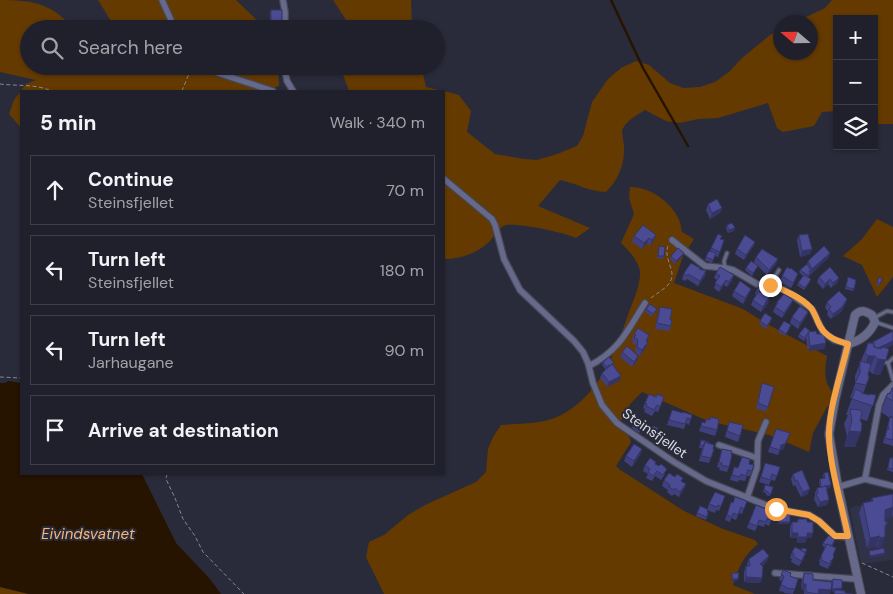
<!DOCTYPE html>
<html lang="en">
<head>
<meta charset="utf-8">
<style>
	:root { --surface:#20202c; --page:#282834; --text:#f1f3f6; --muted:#a2a3a9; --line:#3d3e48 }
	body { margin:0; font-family:"DM Sans",sans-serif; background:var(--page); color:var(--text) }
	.controls { position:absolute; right:15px; top:15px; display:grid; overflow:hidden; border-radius:0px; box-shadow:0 1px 4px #0004 }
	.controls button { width:45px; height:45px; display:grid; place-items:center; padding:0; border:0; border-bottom:1px solid var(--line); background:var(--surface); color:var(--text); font:25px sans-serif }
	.compass { position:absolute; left:773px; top:15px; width:45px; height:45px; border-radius:50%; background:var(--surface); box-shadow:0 1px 4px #0004; rotate:290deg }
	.stop { position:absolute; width:15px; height:15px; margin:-11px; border:4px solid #f5a345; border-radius:50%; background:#fff }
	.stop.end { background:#f5a345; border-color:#fff; box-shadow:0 1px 5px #0008 }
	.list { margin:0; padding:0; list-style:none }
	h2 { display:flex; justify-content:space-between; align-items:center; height:65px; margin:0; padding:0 20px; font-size:21px }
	h2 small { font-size:16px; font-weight:400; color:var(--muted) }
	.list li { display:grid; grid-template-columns:32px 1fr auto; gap:15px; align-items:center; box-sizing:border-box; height:70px; margin:0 10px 10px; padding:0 10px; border:1px solid var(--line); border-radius:0px }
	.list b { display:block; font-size:19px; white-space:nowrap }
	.list p { margin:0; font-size:16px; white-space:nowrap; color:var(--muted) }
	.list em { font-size:16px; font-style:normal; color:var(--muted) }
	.icon { flex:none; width:28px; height:28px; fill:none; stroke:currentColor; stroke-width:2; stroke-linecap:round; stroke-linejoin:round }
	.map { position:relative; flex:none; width:893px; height:594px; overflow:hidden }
	.search { position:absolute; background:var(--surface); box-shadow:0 1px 4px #0004; left:20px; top:20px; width:425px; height:55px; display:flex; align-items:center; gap:12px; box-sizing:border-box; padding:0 18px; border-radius:28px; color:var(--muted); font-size:19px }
	.panel { position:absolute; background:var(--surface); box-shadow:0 1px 4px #0004; left:20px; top:90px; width:425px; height:385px; border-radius:0px }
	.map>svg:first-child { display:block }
</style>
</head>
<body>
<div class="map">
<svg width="893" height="594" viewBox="0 0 893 594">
	<rect width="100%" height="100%" fill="#2a2b3a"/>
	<path fill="#303247" d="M893,498v62l-32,4 -11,-55 3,-2z"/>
	<path fill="#643a00" d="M0,0c31,0 53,3 73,29h-44v37h86l5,3 1,-3h157l1,20 -15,5h-243v37l-12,-14 5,-14 12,-16 10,-4 -36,-8z
		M98,0h138l30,29h-152l-3,-8z
		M333,0h78l1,29h-60z
		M832,0h61v124h-19v-105h-37v92l-15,1 -8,14 -31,6 -6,-4 -9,-25 -50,15 -20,1 -18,4 -14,-2 -21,-11c-8,5 -21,12 -23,21 0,4 2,11 2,16 1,16 -6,34 -18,45 -16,0 -30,-9 -46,-12l-22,26 52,22 -14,10c-10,-5 -64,-17 -73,-12 -5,4 -9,10 -13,15 -12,12 -29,18 -46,18v-168l15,4 12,16 -4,21 28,22 29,5 13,1 20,-6 20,-8 6,-10 9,-34 16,-23 13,-11 15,-7 13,4 21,18 13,5 17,-1 15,-5 14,-10 13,-14 28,-23 10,-5v22h30v-30h-14l29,-14z
		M348,66h73l5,21 17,4h-94l-8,-22z
		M630,187c17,-1 40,14 47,29 3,4 4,11 5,16l12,7 -11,17 -9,27 69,26 26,16 58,31c-3,17 -4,30 12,42l-12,9 -14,26 -4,19 -40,-17 -61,-14 -66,-29 -11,11 -12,21c2,7 11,10 12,18l-15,24 3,3 65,42 39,18 32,11 3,4c-14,11 -20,24 -25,41l22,9h-371l-18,-37 3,-15 15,-7 24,-20 17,-10 51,-23 10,-10 2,-23 5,-12 8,-12c24,-2 46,0 67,-14 35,-22 48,-62 61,-99 5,-13 12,-28 11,-41 -2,-11 -12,-21 -19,-28l13,-29 -5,-16z
		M877,219l16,8v50l-16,20 -15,-32 -19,-9 19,-17z
		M0,587l29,7h-29z"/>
	<path fill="#261300" d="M8,381l13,2v91h121l34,69 34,36 11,15h-192l-29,-7v-204h5z"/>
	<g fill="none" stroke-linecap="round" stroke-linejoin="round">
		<path stroke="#261300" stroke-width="2.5" d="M611,0l32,68 45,78"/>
		<defs>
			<path id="service" d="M725,268l-1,-7 3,-8
				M770,285l9,-15
				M874,318l13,-7 6,1
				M875,322l18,6
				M881,361l7,2 5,17
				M888,363l5,-5"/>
			<path id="minor" d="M162,0l13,29
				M283,0l2,12v17
				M204,66l14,7 55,18
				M284,66l3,15 6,10
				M444,179l48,40 3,6 9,34 16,31 54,51 9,11 5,11 5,20 9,22 15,18 57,39 32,19 70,28 33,6 10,6 16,15 13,1
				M672,240l33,26 20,2 8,2 24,14 16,2 11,4 28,19 11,23 11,8 14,4
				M589,366c31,-16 38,-35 56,-63
				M719,445l38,13
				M865,479l14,-74 4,-10 10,-10
				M838,487l27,-8 28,7
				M747,498l10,-30 1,-27 8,-19
				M775,573l81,6"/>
			<path id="tertiary" d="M848,344c12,-3 22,-11 27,-22l-3,-7c-7,-4 -11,-6 -17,0l-20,85 -6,34 9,53 23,107"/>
		</defs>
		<use href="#service" stroke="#464755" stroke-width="5.5"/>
		<use href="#minor" stroke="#464755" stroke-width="8"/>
		<use href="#tertiary" stroke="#464755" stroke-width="10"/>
		<path stroke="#868793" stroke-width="1" stroke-dasharray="4 2.5" stroke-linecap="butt" d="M0,84c16,2 38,0 51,7
			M182,91l10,-25
			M651,298c6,-5 16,-10 19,-16 7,-12 -7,-22 -2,-36
			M0,377l21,1
			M167,474l-1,5 9,19 8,21 12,17 8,16 41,42
			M862,563l31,14"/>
		<use href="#service" stroke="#66698a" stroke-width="3"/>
		<use href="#minor" stroke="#66698a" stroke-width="5.5"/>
		<use href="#tertiary" stroke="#66698a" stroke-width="8"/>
	</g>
	<path fill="#40407e" d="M271,10l10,18h-8v-3h-3v-13z
		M708,204l14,4 -2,5 -10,6 -4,-9z
		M727,225l8,3 -1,3 -6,2 -2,-5z
		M656,235l-2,5 -4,6 -3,-3 -5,6 -10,-7 2,-6z
		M799,235l13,14 -2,5 -10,3 -3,-17z
		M720,239l4,1 -6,17 -3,-1 -3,7 -7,-3 4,-9h1l1,-3z
		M755,242l-2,5 -9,13 -9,-6 2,-5z
		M659,246l5,10 -1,3 -6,-1z
		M830,253l-2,5 -20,19 2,5 -6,8 -7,-5 6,-9 -4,-4 1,-2 7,-6 1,-3z
		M671,256h12l-8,8 -5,-5z
		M756,257l20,7 -9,11 -9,-9 -6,10 -7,-6 1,-2 8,-6z
		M700,269l6,2 -1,5 -7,10 -11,-7 -2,2 -3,-2 2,-6z
		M716,273l16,8 -5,6 -3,-2 -5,7 -5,-4 3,-8 -3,-2z
		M782,276l14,3 -5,9 -11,-6z
		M819,277l20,1 -2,5 -6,5 -3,-4 -5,5 -6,-7z
		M848,277l8,3 -3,11 -8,-2z
		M879,277l3,2 -3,7 -3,-1z
		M734,291l15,3 -6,10 -11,-8z
		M756,291h10l-2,3 5,3 -1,6 -7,9 -10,-7 2,-5 4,-5 -2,-1z
		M847,299l-2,6 -4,7 -10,7 -4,-4 1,-4 -3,-3 2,-6z
		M793,300l-2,5 -9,13 -9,-6 4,-10z
		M660,307l10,13 1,6 -2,5 -14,-2 3,-17z
		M646,309h11l-5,8 -7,-5z
		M808,312l-2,5 -8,12 -8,-6 2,-6z
		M760,321h11l-5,8 -7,-5z
		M790,328l-5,8 -7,-4 1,-3z
		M809,332l8,2 9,9 -2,6 -16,2 -2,-13 1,-2 -3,5 -6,-4 1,-3z
		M634,334l14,8 -2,5 -6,9 -5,-4 1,-7 -4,-2 1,-3 -1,-1z
		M868,343l19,5 -1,12 -6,15 -7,-1 -4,-3 -1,3 1,4 -6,16 6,1h7l-9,26 -6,-2 -6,28h-11l3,-11 -3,-12 4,-9h-2l6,-17h-2l5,-14v-8z
		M622,352l16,4 -1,5 -5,6 -12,-10z
		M603,362l11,1 -1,2 8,11 -2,5 -12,6 -7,-9 2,-5 4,-3 -4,-5z
		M762,383l6,24 -2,5 -10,-4 4,-19z
		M893,388v29l-3,-1v1l3,1v28l-10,-3 7,-25 -9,-6 7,-19 2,1z
		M656,397h8l-6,15 -3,-1 -3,5 -8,-4 1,-3 -2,-1 2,-5z
		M672,410l11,3 9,2 -3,10 -3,-2 -2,6 -17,-4z
		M702,422l15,8 -2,6 -16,-5z
		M729,422l11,14 -2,6 -13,-5z
		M633,426h10l-4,7 -7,-5z
		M653,426l5,2 -5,10 -4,-2z
		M776,429l7,21h-3l-2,5 -10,-3z
		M701,440l8,3 4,6h1l-5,14 -10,-2 3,-13h-3z
		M642,449l-2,6 -8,12 -8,-6 2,-5z
		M722,449l7,18 -2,5 -8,-2 1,-2 -3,-1z
		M890,458h3v14l-6,-2z
		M765,463l15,4 -5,14 -4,-1 -2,5 -10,-3z
		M655,464l10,10 -4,6 -6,-4 -3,5 -6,-3 2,-4 -5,-3 2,-6z
		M749,464l3,7 -2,5h-3l-2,5 -6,-1 -1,2 -8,-2 4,-13 4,1z
		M824,473l7,12 -1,3 -4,1 1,16 -9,2 -4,-8 1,-3v-3l2,-5 3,-1 -1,-5 1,-3 4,-1 -1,-2z
		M793,474l15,20 -7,3 -6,-12 -2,1 -2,-7z
		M664,480l17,1 5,3 -2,5 -5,8 -5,-3 -2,2 -5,-4 1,-2 -6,-4z
		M765,485l8,2 -3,9 -4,-1v-2l-3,-1z
		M893,494v21l-1,2 -7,2v3l3,-1 -3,9 -4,18h-5v-2l-9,2 -8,-35 4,-10 8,-2 1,-3z
		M725,496l-6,15 -3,-1 -1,3 -8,-3 2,-6z
		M747,501l-5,13 -3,-1 -3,7 -5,-2 -1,4 -5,-2 6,-18 2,1z
		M756,505l18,7 -5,14 -4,-2 -1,3 -6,-2 -3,6 -8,-3z
		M700,506l8,7 -2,7 -10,-4z
		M798,519l9,3 6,11 -2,5h-4l-2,5h-8v-5h-7v-11l2,-5h5z
		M823,543h11l-2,3 1,10 -1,5 -2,5h-1l-1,3 -9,-4 1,-3 -1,-1 2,-5 4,-8 -3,-3z
		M792,552l12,6 -5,8 -8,-4 1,-3 -2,-1z
		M769,556l-2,5 -5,5v12l-2,5 -16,-1v-10l2,-6h2l-1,-2 2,-5z
		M783,570l7,6 8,3 -5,15 -9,-1v-1l-5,-1 3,-10 -3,-1z
		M804,573l9,7 17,14h-26v-4l-3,-1 1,-10z"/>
	<path fill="#343466" d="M271,22h3l-1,3h-3z
		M274,26h8l-1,2h-8z
		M722,208l-2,5 -10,6 2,-6z
		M735,228l-1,3 -6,2 1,-3z
		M656,235l-2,5 -4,6 2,-6z
		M649,238l-2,5 -5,6 2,-6z
		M755,242l-2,5 -9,13 2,-5z
		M812,249l-2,5 -10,3 2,-6z
		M684,253l-1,3 -8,8 1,-3z
		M830,253l-2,5 -18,17 2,-6z
		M778,259l-2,5 -9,11 2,-5z
		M706,271l-1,5 -7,10 2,-5z
		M734,275l-2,6 -5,6 2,-5z
		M839,278l-2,5 -6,5 2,-5z
		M830,279l-2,5 -5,5 2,-5z
		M726,280l-2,5 -5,7 2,-5z
		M751,289l-2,5 -6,10 2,-6z
		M769,297l-1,6 -7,9 2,-5z
		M847,299l-2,6 -4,7 -10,7 2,-5z
		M793,300l-2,5 -9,13 2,-5z
		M808,312l-2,5 -8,12 2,-6z
		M893,341v4l-18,10 2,-6z
		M648,342l-2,5 -6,9 2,-6z
		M826,343l-2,6 -16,2 2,-5z
		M638,356l-1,5 -5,6 2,-5z
		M868,356h7l-6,15h-6z
		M878,359l8,1 -6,15 -7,-1z
		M621,376l-2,5 -12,6 2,-5z
		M849,431l12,1 -6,15h-11z
		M788,438l-5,12h-3l1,-5z
		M642,449l-2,6 -8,12 2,-6z
		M686,484l-2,5 -5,8 1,-5z
		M831,485l-1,3 -10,2 1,-3z
		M810,489l-2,5 -7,3 2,-5z
		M829,500l-2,5 -9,2 2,-5z
		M893,507l-1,10 -11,4 4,-11z
		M779,522h11l-1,2h-11z
		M792,533h6l-1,5h-7z
		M807,533h6l-2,5h-4l-2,5h-8l1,-6z
		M880,536l-4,10 -9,2 3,-10z
		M885,537l-4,11h-5l4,-10z
		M885,553l-1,2 -15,3 1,-2z
		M769,556l-2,5 -9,9 2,-6z
		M746,577l16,1 -2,5 -16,-1z
		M732,579h6l-1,2h-6z
		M803,584h3l-2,6 -3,-1z
		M842,588l-1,3 -9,1v-3z
		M819,589l12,1 -1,4h-13z"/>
	<path fill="#4a4b92" stroke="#343466" d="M271,10h11v16h-8v-4h-3z
		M341,66h3l1,5h-3z
		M717,199l5,9 -10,5 -4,-9z
		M732,223l3,5 -6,2 -2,-5z
		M643,225l13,10 -4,5 -3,-2 -5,5 -10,-7z
		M718,234l4,2 -2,3 4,1 -4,12 -9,-4z
		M808,234l4,15 -10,2 -3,-16z
		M745,235l10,7 -9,13 -9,-6z
		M659,246l6,1 -1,9h-6z
		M824,246l6,7 -18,16 -4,-8z
		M678,248l6,5 -8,8 -5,-5z
		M762,249l16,10 -9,11 -13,-13z
		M709,251l7,2 -3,7 -7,-3z
		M751,261l7,5 -5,7 -7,-5z
		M691,263l9,5 -1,1 7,2 -6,10 -12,-7 -1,2 -3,-3z
		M807,264l4,7h-2l1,3 -3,1 -7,-5z
		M720,267l14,8 -5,7 -3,-2 -5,7 -6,-4 5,-7 -4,-3z
		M787,267l3,2 1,-1 7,6 -5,9 -11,-7z
		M830,267l9,11 -6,5 -3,-4 -5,5 -6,-7z
		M804,275l7,4 -6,9 -7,-5z
		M848,277l8,3 -2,9 -8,-2z
		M879,277l3,2 -2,5 -3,-2z
		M740,281l11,8 -6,9 -11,-7z
		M761,284l6,4 -3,6 -5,-3 -1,1 -2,-1z
		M759,291l10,6 -6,10 -10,-7z
		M839,291l8,8 -5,8 -9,7 -4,-5 2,-2 -4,-5z
		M784,294l9,6 -9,13 -9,-6 3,-4 -1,-1z
		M650,304l7,5 -4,5 -7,-5z
		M800,306l8,6 -8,11 -8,-6z
		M660,307l12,2 -2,11h2l-1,6 -14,-3z
		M765,313l7,5 -5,8 -7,-5z
		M784,321l7,4 -5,9 -7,-5z
		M805,327l5,4 -6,7 -5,-4z
		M638,328l11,7 -3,6 2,1 -6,8 -5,-3 1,-7 -4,-3 2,-2 -2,-1z
		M816,331l1,3h7l2,9 -16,3 -2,-14z
		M893,331v10l-15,7 -4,-1v-4h-3z
		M868,343h6v4l4,1 3,1 2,-2 6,2 -3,11 -8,-1 -3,-3h-7l-3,-3z
		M627,346l11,10 -4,6 -12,-10z
		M609,357l5,6 -8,4 -3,-5z
		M860,361l11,3 -3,10 1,4 -3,7 -11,-2 5,-10z
		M612,364l9,12 -12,6 -7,-9z
		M762,383l12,4 -6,20 -10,-4z
		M892,388h1v13l-7,-4 2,-4 2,1z
		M855,389l7,3 -1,1 8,2v-1l7,1 -3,11 -21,-7z
		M649,394l7,3 1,-3 7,3 -4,10 -3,-2 -3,5 -8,-4 1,-2 -2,-1z
		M850,409l11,1 1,3 -2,7 2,4 -1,8 -12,-1 3,-10z
		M672,410l11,3v-1l9,3 -1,4 -4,-1 -2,6 -16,-4z
		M710,417l9,2 -2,11 -16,-4 1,-4 3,1 1,-4 4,1z
		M890,417l3,1v22l-8,-2 2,-8 2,-1 -1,-3z
		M637,419l7,4 -4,7 -7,-4z
		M729,422l14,3 -3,11 -13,-5z
		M653,426l5,2 -4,8 -4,-3z
		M776,429l14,4 -5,11 -4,1 -1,5 -10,-3z
		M701,440l8,2v1l-4,-1 -2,4 -3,-1z
		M705,442l9,3 -1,4h1l-3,9 -10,-2z
		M634,444l8,5 -8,12 -8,-5z
		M722,449l10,2 -1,4h1l-3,12 -8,-2 1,-2 -3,-1z
		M742,457l8,2 -1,5 5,1 -2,6 -4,-1 -2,6 -5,-2 -1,3 -8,-2 2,-8 4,1z
		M650,458l6,4 -1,2 4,2 2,-2 6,5 -4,6 -6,-4 -4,5 -5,-4 2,-3 -5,-4z
		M890,458h3v11l-5,-1z
		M765,463l15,4 -3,9 -5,-2 -2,6 -9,-3z
		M802,470l8,19 -7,3 -6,-12 -2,1 -2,-7z
		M828,472l3,13 -10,2 -1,-8 5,-1 -1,-5z
		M669,473l6,4 2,-3 6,4 -2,3 5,3 -6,8 -5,-4 -1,2 -5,-3 1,-2 -6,-5z
		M765,485l8,2 -2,7 -4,-2v-1l-3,-1z
		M826,486l3,14 -9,2 -4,-8 2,-1 -1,-5z
		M715,492l10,4 -4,10 -3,-1 -1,2 -8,-3z
		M893,494v13l-8,3v12l3,-1 -3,5v11l-5,1v-2l-10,2 -7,-35 10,-2 -1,-3z
		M735,497l12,4 -3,8 -3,-2 -3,8 -5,-2 -1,4 -5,-2 4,-13 2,1z
		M756,505l18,7 -3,8 -4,-1 -1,3 -7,-2 -2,6 -8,-3z
		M700,506l7,3 1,4 -1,4 -10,-4z
		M779,512h11v10h-11z
		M798,519h9v3h6v11h-6v4h-9v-4h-6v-11h6z
		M829,535l6,5 -4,6 -4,-2v1l-4,-2z
		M827,544l9,4 -3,7 1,1 -2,5 -1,-1 -1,4 -9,-4 1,-3 -1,-1z
		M795,547l11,6 -5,8 -8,-5 1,-2 -2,-2z
		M802,548l5,1 -2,4 -4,-3z
		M884,548l1,5 -15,3 -1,-5z
		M763,549l6,7 -9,8 3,3 -1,11 -16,-1v-11h4l-1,-7z
		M783,570l8,3 -1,3 8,3 -3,10 -9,-1v-1l-5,-2 3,-9 -3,-1z
		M732,573h7l-1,6h-6z
		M804,573l9,1v6l19,2 -1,8 -12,-1 -1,5 -12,-2v-8h-3z
		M833,579l9,1v8l-10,1z
		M835,590l10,1v2l8,1h-19z"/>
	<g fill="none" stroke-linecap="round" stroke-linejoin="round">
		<path stroke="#f5a345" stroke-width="6" d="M770,285c13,4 32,13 41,23 3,4 5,9 7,14 6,14 16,18 30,22 -6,27 -19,63 -19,90 0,31 13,71 19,102h-13l-16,-15 -10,-6 -33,-6"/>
	</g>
	<g text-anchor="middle" stroke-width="4" stroke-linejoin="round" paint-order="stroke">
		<g font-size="14" fill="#dadbe5" stroke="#2a2b3a">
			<text transform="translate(655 433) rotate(35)" y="5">Steinsfjellet</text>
		</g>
		<g font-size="15" font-style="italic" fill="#f9b671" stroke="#2a2b3a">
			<text x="88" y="539">Eivindsvatnet</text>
		</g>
	</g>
</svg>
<div class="controls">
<button>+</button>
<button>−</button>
<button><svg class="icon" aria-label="layers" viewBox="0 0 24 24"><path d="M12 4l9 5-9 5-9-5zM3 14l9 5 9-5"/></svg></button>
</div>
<svg class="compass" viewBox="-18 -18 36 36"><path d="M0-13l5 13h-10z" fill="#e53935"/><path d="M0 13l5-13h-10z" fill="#a2a3a9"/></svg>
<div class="stop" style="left:776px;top:509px"></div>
<div class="stop end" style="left:770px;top:285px"></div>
<div class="search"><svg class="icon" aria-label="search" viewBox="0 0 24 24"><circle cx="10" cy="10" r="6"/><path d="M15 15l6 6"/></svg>Search here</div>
<section class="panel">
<h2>5 min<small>Walk · 340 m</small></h2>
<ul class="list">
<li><svg class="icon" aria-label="ahead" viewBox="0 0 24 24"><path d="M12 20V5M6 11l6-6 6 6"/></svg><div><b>Continue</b><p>Steinsfjellet</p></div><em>70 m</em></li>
<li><svg class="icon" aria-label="left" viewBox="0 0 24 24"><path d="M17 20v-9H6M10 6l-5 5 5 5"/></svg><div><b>Turn left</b><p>Steinsfjellet</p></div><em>180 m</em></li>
<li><svg class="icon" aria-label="left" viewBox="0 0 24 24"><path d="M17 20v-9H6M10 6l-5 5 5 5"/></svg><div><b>Turn left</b><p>Jarhaugane</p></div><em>90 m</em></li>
<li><svg class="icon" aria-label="arrive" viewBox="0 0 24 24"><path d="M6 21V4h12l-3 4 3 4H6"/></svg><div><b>Arrive at destination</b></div></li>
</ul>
</section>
</div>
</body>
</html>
